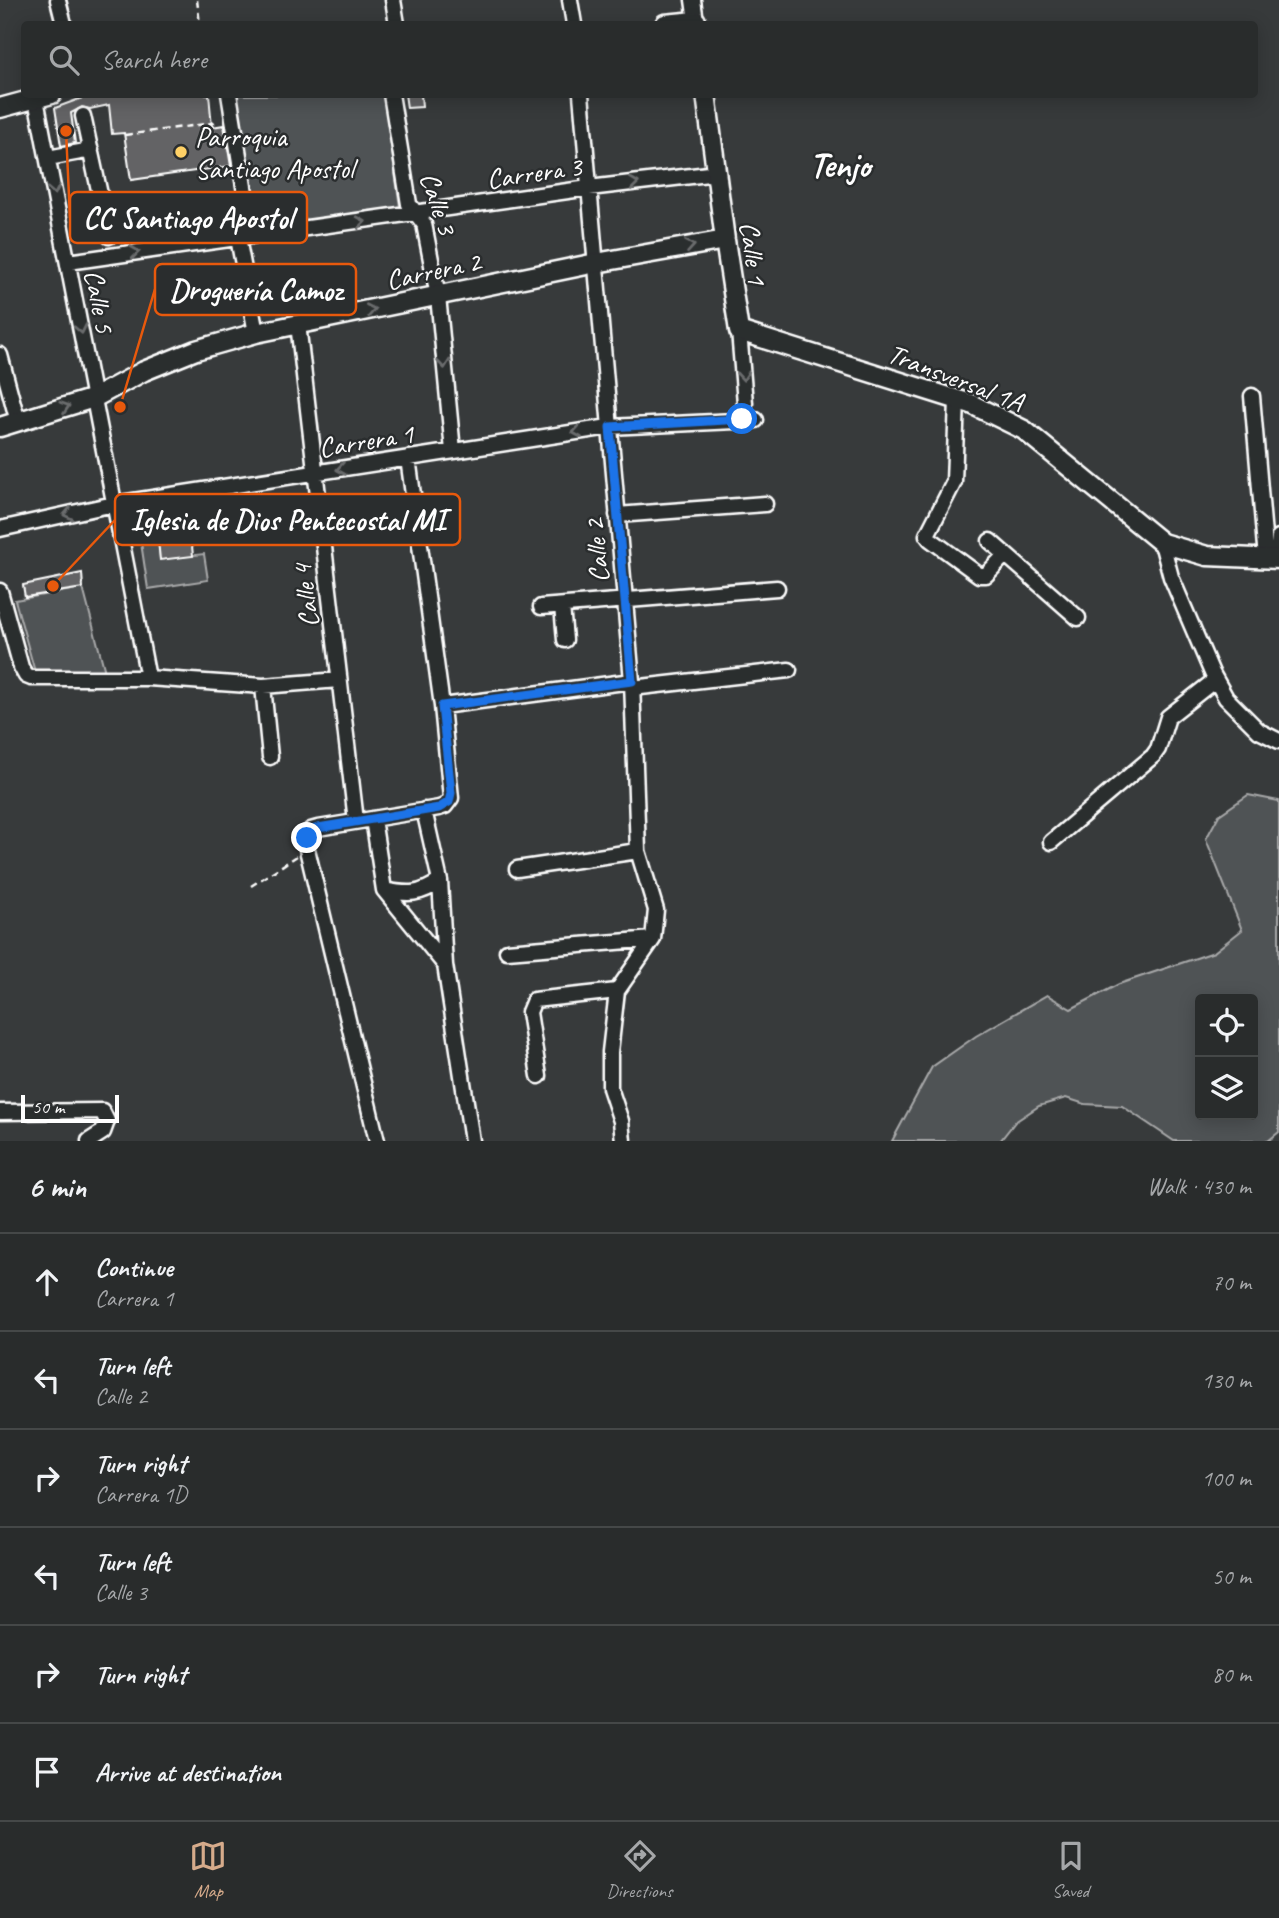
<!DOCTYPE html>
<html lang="en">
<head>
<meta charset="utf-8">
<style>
	:root { --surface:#292c2c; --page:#313434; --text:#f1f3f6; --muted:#a5a7a9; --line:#454848; --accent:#d6ab8b }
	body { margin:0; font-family:Caveat,sans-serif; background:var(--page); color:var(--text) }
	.controls { position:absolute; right:21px; bottom:21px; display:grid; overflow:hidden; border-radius:7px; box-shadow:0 4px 18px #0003 }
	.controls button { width:63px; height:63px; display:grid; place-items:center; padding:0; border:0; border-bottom:2px solid var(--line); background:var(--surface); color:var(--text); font:35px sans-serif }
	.scale { position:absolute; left:21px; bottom:18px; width:98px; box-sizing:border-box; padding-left:7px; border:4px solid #fff; border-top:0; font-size:19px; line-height:24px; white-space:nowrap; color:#fff; -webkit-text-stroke:5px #2a2d2e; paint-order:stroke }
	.stop { position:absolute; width:21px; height:21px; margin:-16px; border:5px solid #1a73e8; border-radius:50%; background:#fff }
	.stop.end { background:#1a73e8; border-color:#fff; box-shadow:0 2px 7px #0008 }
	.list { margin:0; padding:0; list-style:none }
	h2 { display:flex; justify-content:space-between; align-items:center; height:91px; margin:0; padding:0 28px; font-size:30px }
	h2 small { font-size:23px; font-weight:400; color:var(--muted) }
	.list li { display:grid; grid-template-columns:46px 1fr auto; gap:21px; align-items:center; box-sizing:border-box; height:98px; padding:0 28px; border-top:2px solid var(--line) }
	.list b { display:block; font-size:26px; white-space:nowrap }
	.list p { margin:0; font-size:23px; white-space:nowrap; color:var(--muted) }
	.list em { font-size:23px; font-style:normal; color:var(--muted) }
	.icon { flex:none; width:38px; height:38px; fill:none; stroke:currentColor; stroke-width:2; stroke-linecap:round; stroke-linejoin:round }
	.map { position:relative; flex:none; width:1279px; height:1141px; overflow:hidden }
	.search { position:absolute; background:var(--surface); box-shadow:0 4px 18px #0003; left:21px; right:21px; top:21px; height:77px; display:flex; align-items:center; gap:18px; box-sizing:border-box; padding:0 24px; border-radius:7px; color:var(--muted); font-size:26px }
	.sheet { height:679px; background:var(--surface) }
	nav { display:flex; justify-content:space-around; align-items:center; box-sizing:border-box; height:98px; border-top:2px solid var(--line); background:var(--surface); font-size:19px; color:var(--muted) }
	nav a { display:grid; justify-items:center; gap:4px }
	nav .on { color:var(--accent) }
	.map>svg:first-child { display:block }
</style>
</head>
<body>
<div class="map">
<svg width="1279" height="1141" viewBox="0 0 1279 1141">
	<rect width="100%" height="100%" fill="#373a3b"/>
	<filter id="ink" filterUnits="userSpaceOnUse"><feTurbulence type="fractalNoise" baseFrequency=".0143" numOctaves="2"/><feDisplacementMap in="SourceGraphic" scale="14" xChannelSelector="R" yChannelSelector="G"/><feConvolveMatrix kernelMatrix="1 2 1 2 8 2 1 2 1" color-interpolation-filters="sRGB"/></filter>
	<g filter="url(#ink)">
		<path fill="#505354" stroke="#a8a9aa" stroke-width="2" fill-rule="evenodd" d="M236,95h148l16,112 -144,21z
			M197,505l5,30 -44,5 2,19 44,-5 4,26 -60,9 -11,-73z
			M83,588l22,84h-70l-20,-72z
			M1248,795l31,6v331l-11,9h-94l-52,-35 -37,-2 -19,-6 -27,8 -24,16 -15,19h-108l40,-74 44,-31 71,-41 24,14 48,-25 95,-32 28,-22 -36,-91 13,-24zM1200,999h53v116h-53z"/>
		<path fill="#636465" stroke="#fff" stroke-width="2" d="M93,94h116l3,33 12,-2 7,41 -100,14 -7,-47 -12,1 -3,-29 -19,4 -8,-2 -11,6 4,30 -14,3 -6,-38z
			M405,94h16l1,13 -15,1z
			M191,536l2,20 -33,4 -2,-20z
			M82,573l1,15 -58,9 -2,-12z"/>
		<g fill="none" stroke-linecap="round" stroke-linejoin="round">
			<defs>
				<path id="minor" d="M58,0l6,24
					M393,0l4,24
					M570,0l4,24
					M693,0l3,21
					M229,94l23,142
					M391,94l18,110 15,20 14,72 15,155
					M581,94l51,587 6,170 18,59 -3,29 -36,52 -7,61v36l11,33 2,20
					M36,99l112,579
					M83,116l26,120
					M48,158l43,-8
					M238,238l18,95
					M68,262l521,-74 128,-15
					M298,324l58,497
					M739,331l6,72 -3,16
					M0,355l18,67
					M1252,396l14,163
					M957,400l-3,82 -27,53 3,4 49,36h7l19,-20
					M617,515l148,-11
					M0,529l114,-25 495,-77 147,-7
					M990,541l88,77
					M1162,543l9,34 41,96 14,25 33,33 20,10
					M1278,559l1,-22
					M0,591l21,76 5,9 5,2h117l115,8 76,-6
					M562,606l3,34
					M541,607l236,-19
					M263,686l7,71
					M632,688l157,-18
					M442,706l190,-25
					M424,810l16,71 5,84 27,176
					M373,819l11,71 61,75
					M1051,842l102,-86 5,-7 10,-32 47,-37
					M517,869l121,-18
					M384,890c25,5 36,5 56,-9
					M507,951l146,-12
					M539,1076l-10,-64 5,-12 83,-9
					M0,1112l102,-1 5,10 -4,11 -14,9
					M377,1141l-71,-296 5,-15 7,-2 121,-20 6,-2 6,-8 -9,-92 -34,-248"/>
				<path id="major" d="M665,24l31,-3 1,3
					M706,94l19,146 14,91 232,73 53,26 138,113 45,13 72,3
					M0,108l52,-14
					M0,427l94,-29 50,-27 52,-21 60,-17 340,-70 129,-23"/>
			</defs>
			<use href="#minor" stroke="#fff" stroke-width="19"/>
			<use href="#major" stroke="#fff" stroke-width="23"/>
			<path stroke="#fff" stroke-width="2.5" stroke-dasharray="7 5" stroke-linecap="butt" d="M197,0l3,24
				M125,135l95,-13
				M251,886l46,-30"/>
			<use href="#minor" stroke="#2a2d2e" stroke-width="14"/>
			<use href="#major" stroke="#2a2d2e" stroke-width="18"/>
		</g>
		<defs><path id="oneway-chevron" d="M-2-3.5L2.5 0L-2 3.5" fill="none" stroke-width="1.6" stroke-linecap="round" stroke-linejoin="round" transform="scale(1.75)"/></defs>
		<g stroke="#6a6c6d">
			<use href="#oneway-chevron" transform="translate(634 183) rotate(-7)"/>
			<use href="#oneway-chevron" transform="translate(54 190) rotate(79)"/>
			<use href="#oneway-chevron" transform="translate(361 222) rotate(-8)"/>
			<use href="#oneway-chevron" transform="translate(690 246) rotate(-10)"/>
			<use href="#oneway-chevron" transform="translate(135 252) rotate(-8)"/>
			<use href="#oneway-chevron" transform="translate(371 310) rotate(-11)"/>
			<use href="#oneway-chevron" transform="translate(81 329) rotate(79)"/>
			<use href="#oneway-chevron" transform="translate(444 364) rotate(84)"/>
			<use href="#oneway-chevron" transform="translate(743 376) rotate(85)"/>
			<use href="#oneway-chevron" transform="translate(65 407) rotate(-18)"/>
			<use href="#oneway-chevron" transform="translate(577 432) rotate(171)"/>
			<use href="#oneway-chevron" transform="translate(341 469) rotate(171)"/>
			<use href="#oneway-chevron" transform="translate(68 514) rotate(168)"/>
		</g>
	</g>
	<g fill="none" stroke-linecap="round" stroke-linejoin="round" filter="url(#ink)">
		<path stroke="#1a73e8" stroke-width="9" d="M307,838l5,-8 6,-2 121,-20 10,-6 2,-9 -9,-87 190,-25 -22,-254 132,-8"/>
	</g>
	<circle fill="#ffd166" stroke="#2a2d2e" stroke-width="2.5" cx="181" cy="152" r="7"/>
	<g text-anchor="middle" stroke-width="5" stroke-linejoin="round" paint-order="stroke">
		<g font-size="28" fill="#fff" stroke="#2a2d2e" text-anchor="start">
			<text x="195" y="146">Parroquia<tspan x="195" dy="32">Santiago Apostol</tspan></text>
		</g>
		<g font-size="28" fill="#fff" stroke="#2a2d2e">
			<text transform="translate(534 172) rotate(-8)" y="10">Carrera 3</text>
			<text transform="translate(439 203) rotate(72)" y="10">Calle 3</text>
			<text transform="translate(754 253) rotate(82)" y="10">Calle 1</text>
			<text transform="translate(433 270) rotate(-12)" y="10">Carrera 2</text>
			<text transform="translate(100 301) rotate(79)" y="10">Calle 5</text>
			<text transform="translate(956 377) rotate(21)" y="10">Transversal 1A</text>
			<text transform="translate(366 440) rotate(-9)" y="10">Carrera 1</text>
			<text transform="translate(596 551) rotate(-95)" y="10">Calle 2</text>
			<text transform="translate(305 596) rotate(-97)" y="10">Calle 4</text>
		</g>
		<g font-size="35" font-weight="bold" fill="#fff" stroke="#2a2d2e">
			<text x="840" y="177">Tenjo</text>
		</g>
	</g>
	<path fill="none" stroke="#e8590c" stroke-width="2.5" d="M66 131L70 218M120 407L155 289M53 586L115 520"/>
	<g fill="#e8590c" stroke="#2a2d2e" stroke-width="2.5">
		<circle cx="66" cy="131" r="7"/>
		<circle cx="120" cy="407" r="7"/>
		<circle cx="53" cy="586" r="7"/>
	</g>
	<g fill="#2a2d2e" stroke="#e8590c" stroke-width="2.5">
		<rect x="70" y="192" width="237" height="51" rx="7"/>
		<rect x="155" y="264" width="201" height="51" rx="7"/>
		<rect x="115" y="494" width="345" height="51" rx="7"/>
	</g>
	<g font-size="30" text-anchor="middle" font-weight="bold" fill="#fff">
		<text x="188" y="228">CC Santiago Apostol</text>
		<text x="256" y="300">Droguería Camoz</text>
		<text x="288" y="530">Iglesia de Dios Pentecostal MI</text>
	</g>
</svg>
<div class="controls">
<button><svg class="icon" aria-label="locate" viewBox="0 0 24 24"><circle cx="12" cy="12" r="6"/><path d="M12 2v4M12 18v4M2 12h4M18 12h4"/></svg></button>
<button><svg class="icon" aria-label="layers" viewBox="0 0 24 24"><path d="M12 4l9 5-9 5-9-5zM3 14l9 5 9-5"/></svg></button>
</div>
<div class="scale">50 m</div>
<div class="stop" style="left:742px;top:419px"></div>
<div class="stop end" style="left:307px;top:838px"></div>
<div class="search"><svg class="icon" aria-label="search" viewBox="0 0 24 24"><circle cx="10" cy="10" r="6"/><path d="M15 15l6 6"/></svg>Search here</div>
</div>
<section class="sheet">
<h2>6 min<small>Walk · 430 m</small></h2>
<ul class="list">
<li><svg class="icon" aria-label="ahead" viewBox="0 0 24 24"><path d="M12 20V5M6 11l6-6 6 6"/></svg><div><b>Continue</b><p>Carrera 1</p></div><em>70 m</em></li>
<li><svg class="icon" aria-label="left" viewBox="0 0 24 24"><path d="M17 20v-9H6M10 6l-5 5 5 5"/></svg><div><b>Turn left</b><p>Calle 2</p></div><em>130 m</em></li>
<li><svg class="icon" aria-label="right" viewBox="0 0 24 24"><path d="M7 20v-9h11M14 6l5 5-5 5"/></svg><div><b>Turn right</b><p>Carrera 1D</p></div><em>100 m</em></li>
<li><svg class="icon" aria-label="left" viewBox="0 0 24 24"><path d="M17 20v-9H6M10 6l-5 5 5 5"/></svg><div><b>Turn left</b><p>Calle 3</p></div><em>50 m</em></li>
<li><svg class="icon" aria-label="right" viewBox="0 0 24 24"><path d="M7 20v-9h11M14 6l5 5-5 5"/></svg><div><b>Turn right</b></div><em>80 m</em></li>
<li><svg class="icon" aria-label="arrive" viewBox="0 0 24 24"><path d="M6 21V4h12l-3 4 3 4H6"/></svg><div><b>Arrive at destination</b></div></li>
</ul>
</section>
<nav>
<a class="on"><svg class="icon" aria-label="map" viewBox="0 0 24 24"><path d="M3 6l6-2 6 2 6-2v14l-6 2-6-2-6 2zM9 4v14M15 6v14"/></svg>Map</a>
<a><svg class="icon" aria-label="directions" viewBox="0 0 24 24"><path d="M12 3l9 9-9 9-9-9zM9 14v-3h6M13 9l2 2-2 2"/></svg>Directions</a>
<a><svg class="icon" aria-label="saved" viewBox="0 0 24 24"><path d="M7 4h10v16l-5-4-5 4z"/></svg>Saved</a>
</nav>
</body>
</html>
